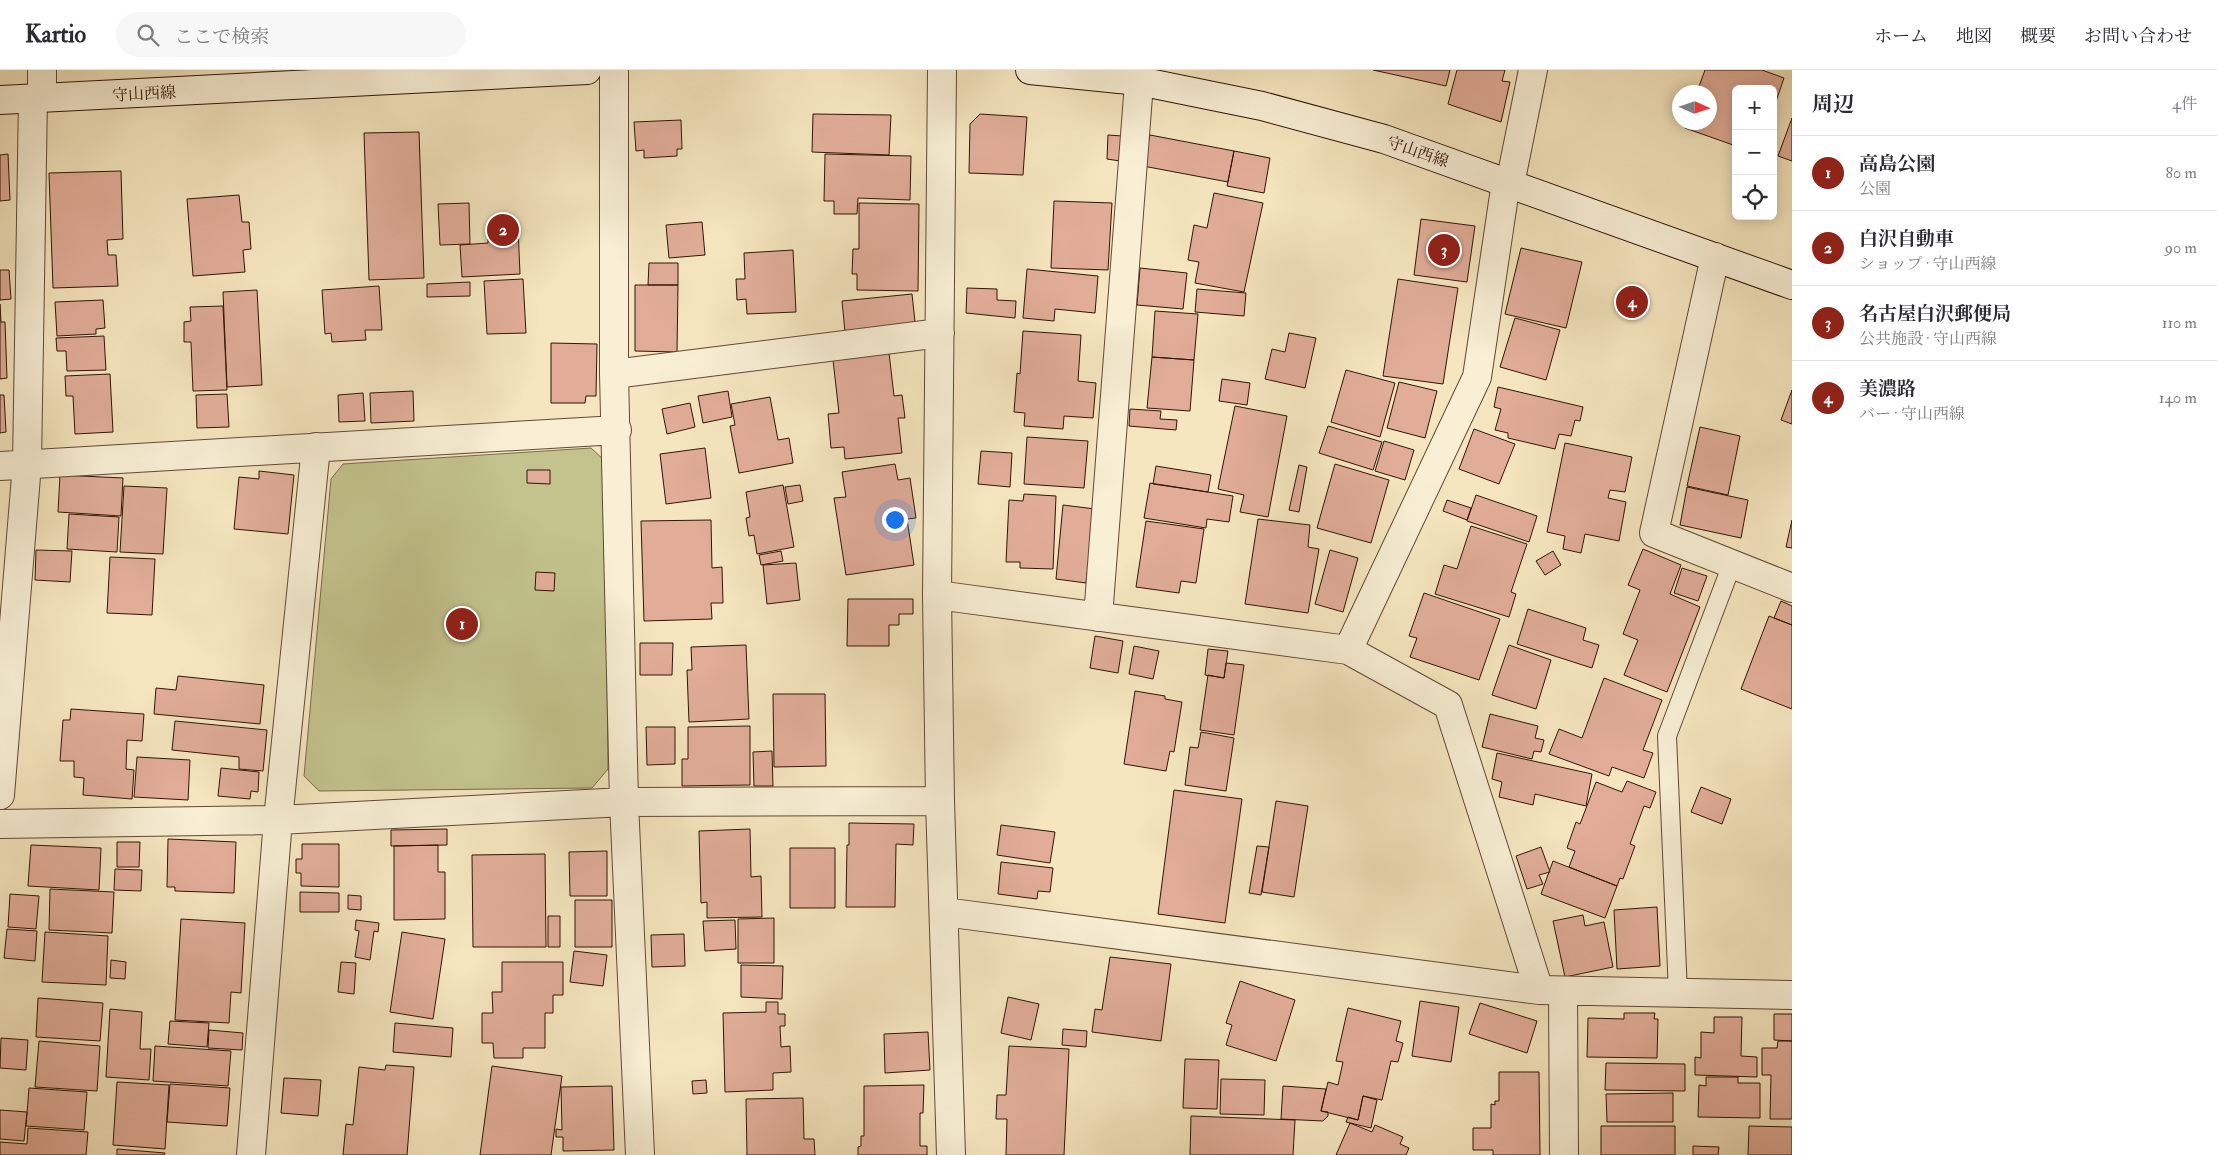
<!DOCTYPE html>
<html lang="ja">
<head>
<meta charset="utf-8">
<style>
	:root { --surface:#fff; --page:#f7f7f7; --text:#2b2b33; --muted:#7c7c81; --line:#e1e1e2; --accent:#8f2418 }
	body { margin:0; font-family:"IM FELL Double Pica","Noto Serif JP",serif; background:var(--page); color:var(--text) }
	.controls { position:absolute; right:15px; top:15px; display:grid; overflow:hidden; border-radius:8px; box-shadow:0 2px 12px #0003 }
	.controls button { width:45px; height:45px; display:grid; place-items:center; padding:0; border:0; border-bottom:1px solid var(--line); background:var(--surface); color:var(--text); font:25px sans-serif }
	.compass { position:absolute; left:1672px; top:15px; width:45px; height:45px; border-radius:50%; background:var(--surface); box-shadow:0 2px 12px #0003; rotate:93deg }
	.you { position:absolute; left:894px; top:449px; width:18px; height:18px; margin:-12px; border:4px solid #fff; border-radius:50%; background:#1a73e8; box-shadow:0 0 0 8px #1a73e833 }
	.badge { display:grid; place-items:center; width:32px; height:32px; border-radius:50%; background:var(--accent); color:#fff; font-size:16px; font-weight:700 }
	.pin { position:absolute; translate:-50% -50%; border:2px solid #fff; box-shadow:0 1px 5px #0006 }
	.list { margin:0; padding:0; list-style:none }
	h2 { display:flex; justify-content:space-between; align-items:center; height:65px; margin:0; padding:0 20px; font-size:21px }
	h2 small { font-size:16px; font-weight:400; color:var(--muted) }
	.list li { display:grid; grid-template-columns:32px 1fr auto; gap:15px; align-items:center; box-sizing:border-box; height:75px; padding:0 20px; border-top:1px solid var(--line) }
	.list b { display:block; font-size:19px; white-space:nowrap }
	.list p { margin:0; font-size:16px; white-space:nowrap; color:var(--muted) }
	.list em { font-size:16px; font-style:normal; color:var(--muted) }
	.icon { flex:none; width:28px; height:28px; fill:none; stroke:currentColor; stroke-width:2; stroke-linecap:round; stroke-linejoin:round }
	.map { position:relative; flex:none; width:1792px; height:1085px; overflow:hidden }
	header { display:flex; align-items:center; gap:30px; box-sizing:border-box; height:70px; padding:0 25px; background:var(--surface); border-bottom:1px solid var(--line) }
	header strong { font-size:24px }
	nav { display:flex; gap:28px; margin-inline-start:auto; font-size:18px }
	.search { width:350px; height:45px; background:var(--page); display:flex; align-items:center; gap:12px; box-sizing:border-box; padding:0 18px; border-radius:28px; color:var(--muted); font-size:19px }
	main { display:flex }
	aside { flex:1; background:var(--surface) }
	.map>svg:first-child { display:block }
</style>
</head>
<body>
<header>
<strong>Kartio</strong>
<div class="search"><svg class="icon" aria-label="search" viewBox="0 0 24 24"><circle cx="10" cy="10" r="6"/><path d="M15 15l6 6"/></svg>ここで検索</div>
<nav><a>ホーム</a><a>地図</a><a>概要</a><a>お問い合わせ</a></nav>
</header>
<main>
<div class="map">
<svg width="1792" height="1085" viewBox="0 0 1792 1085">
	<rect width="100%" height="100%" fill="#f5e6bf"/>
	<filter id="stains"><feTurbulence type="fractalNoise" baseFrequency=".004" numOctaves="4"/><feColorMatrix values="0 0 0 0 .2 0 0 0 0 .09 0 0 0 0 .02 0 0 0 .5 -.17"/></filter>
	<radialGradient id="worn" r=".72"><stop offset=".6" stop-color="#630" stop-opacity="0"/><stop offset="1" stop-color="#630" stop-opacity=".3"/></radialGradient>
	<path fill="#c3c38d" stroke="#7a6c49" d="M591,378l14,13 3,308 -16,19 -273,3 -15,-15 27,-297 12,-15z"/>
	<path fill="#e1ad99" stroke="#311405" d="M1373,0h77l-4,16z
		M1457,0h48l-3,11 8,1 -9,40 -53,-18z
		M1705,0h57l22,8 -11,32v-21h-37v57l-51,-18 2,-6h23v-30h-13z
		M813,44l78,1 -2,40 -77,-3z
		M980,44l47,3 -4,58 -54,-2 1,-49z
		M1792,48v43l-14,-5z
		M681,50l1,29h-5v7l-33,2v-8l-8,1 -2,-29z
		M419,62l5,146 -55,2 -5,-147z
		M1108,65l14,1 -2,25 -13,-2z
		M1150,65l84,16 -6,31 -85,-16z
		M1234,81l36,7 -6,35 -37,-7z
		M8,84l2,46 -10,1v-46z
		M825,84l86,2 -1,44 -52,-2 -1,16h-23v-13h-10z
		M121,101l2,68 -16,1 1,15h8l2,31 -65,2 -4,-115z
		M1214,123l49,10 -19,89 -49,-9 4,-21 -11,-2 6,-35 13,3z
		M239,125l3,27h7l2,27 -8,1 2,22 -52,4 -6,-77z
		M1054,131l58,2 -4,67 -57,-2z
		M469,133l1,41 -30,1 -2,-41z
		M859,133l60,1 -1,87 -61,-1v-16h-5l1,-25h6z
		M1421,149l54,7 -8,56 -53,-7z
		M702,152l3,33 -36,3 -3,-33z
		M518,157l2,47 -58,3 -2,-32 28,-2v-15z
		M1521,178l61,14 -16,66 -61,-14z
		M793,180l3,62 -49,2 -1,-15 -9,1 -1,-21h9l-1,-26z
		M649,193h29v22h-30z
		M1140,198l47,5 -4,36 -46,-4z
		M1027,199l71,7 -3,37 -40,-4 -1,12 -31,-3z
		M0,200h9l2,29 -11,1z
		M523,209l3,54 -39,1 -3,-53z
		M1398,209l60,9 -15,96 -60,-8z
		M470,212v14l-43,1v-13z
		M635,215h43l-1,67 -42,-1z
		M379,216l3,44h-17l1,10 -34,2 -1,-9 -6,1 -3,-44z
		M967,218l30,1v11l19,1 -1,17 -49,-5z
		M1197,219l49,4 -2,23 -49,-4z
		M257,220l5,95 -35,2 -4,-95z
		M912,224l3,28 -7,1 1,3 -64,6 -3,-31z
		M103,230l2,28 -9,1v5l-39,2 -2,-34z
		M0,234l1,18h4l2,56 -7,1z
		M223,236l4,84 -34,1 -2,-49h-7v-20l7,-1 -1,-14z
		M1155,241l43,3 -4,46 -42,-3z
		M1515,248l45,12 -14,50 -46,-13z
		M1023,261l58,4 -3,46 18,2 -3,35 -29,-2 -1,13 -39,-3 1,-13 -11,-1 3,-39 3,1z
		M1289,263l27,5 -11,50 -40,-9 7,-30 13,3z
		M104,266l2,34 -39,1 -1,-20h-9l-1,-13z
		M551,273l46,1 -1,52h-10l-1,7h-34z
		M889,283l5,43 8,-1 3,23h-7l4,35 -57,6 -1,-12 -13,1 -3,-34 11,-1 -6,-53z
		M1152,287l42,3 -4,51 -43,-3z
		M1346,300l49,13 -15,54 -49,-15z
		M110,304l3,58 -38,2 -2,-38h-7l-1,-20z
		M1222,309l28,4 -3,22 -28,-4z
		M1399,312l38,9 -12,47 -38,-10z
		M1498,317l85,20 -3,14 -5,-1 -4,16 -12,-2 -4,15 -47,-11v-5l-13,-3 6,-21 -7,-2z
		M1792,320v34l-11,-4z
		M413,321l1,30 -43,2 -1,-30z
		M728,321l4,26 -29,6 -5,-27z
		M363,323l2,28 -26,1 -1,-27z
		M227,324l2,33 -32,1 -1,-33z
		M0,325h4l2,37 -6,1z
		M770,327l8,43 11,-2 4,25 -54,10 -9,-47 5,-1 -4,-21z
		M690,333l5,24 -28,7 -5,-25z
		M1235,336l52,10 -19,101 -28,-5 4,-17 -26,-6z
		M1130,339l31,2 -1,8 17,1 -1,10 -47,-4z
		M1328,356l54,16 -9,28 -54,-17z
		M1700,357l40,9 -12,59 -41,-9z
		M1474,359l41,15 -16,40 -40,-15z
		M1027,367l61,4 -4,47 -60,-4z
		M1384,371l30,9 -9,30 -30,-9z
		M1565,373l67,14 -7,35 -15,-2 -2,8 18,4 -7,39 -34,-7 -4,19 -18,-4 2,-13 -18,-4z
		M705,378l6,50 -45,6 -6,-50z
		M981,381l31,2 -2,34 -32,-3z
		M895,394l3,16 12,-2 6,40 -9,1 7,46 -68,10 -12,-77 12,-1 -4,-25z
		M1335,394l54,16 -18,63 -54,-15z
		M1299,395l8,2 -8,45 -10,-2z
		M1156,396l55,9 -3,17 -55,-8z
		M527,400h23v14l-23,-1z
		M259,401l35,4 -6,59 -54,-5 5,-52 20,2z
		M60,405l63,3 -2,38 -63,-4z
		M1150,413l83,13 -4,26 -22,-3 -1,9 -62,-10z
		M783,415l11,62 -37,7 -3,-19 -5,1 -3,-18 4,-1 -4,-25z
		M800,415l3,16 -15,3 -3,-17z
		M124,416l43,2 -4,66 -43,-2z
		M1687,417l61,13 -7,38 -61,-13z
		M1024,424l32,2 -3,73 -33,-1v-6h-14l3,-62 14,1z
		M1476,425l61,21 -8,26 -62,-21z
		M1447,430l24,8 -4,12 -24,-9z
		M1063,435l32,4 -9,74 -30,-4z
		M69,444l50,3 -2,35 -50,-3z
		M1258,449l52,6 -2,22 11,2 -11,64 -63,-9z
		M711,450l1,48 10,-1 1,36h-12l1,16 -68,2 -3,-100z
		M1792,450v28l-6,-1z
		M1146,451l58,8 -8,54 -15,-2 -2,12 -43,-6z
		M1471,456l56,18 -16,48 5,2 -7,23 -74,-23 9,-29 13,4z
		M1643,479l38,16 -11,29 30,13 -33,85 -43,-17 14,-35 -15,-6 17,-44 -12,-5z
		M36,480l36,1 -2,31 -35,-2z
		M1330,480l28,8 -15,54 -28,-8z
		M781,481l2,10 -22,4 -2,-10z
		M1553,481l8,14 -16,10 -9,-14z
		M110,487l45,2 -3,56 -45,-2z
		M796,493l4,37 -33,4 -4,-39z
		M1682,498l25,8 -9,25 -24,-8z
		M536,502l19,1 -1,18 -19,-1z
		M1424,523l76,26 -21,61 -69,-23 7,-19 -8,-2z
		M848,529h65v15h-14v11h-10v21h-42z
		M1781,531l11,5v19l-18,-7z
		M1528,539l58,19 -3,12 16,5 -7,23 -75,-24z
		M1769,546l23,9v84l-51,-20z
		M1095,566l28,5 -5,32 -28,-5z
		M640,573h33l-1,32h-32z
		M746,575l3,74 -60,3 -2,-52h5l-1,-23z
		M1509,575l42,15 -15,49 -44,-14z
		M1134,576l25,5 -6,28 -24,-5z
		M1208,579l20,2 -4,27 -19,-3z
		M1226,593l18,2 -10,70 -34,-5 8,-55 16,3z
		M178,606l86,9 -4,39 -106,-10 2,-26 20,2z
		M1604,608l58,22 -19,50 10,3 -9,25 -32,-11 -3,9 -60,-22 10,-25 23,9z
		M1135,621l30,5v3l17,3 -8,50 -4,-1 -4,20 -42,-7z
		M773,624h52l1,72 -52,1z
		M71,639l73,5 -2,27 -15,-1 -1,29 8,1 -2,29 -49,-4 1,-17 -10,-1v-16h-14l3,-41h7z
		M1490,644l48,12 -3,12 9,2 -3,12 -7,-1 -2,8 -50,-12z
		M175,651l92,9 -4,41 -24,-2v-12l-67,-7z
		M750,656v59l-68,1v-27h6v-32z
		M646,657h29v37l-28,1z
		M1201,662l33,6 -8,53 -41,-6 5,-38 8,1z
		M772,681l1,35h-19l-1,-34z
		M1497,683l95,21 -6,32 -51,-12 -2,11 -34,-8 3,-15 -10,-3z
		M137,687l53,3 -2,40 -54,-3z
		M221,698l38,4 -1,20 -7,-1 -1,8 -32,-3z
		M1627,711l29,11 -6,16 -6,-2 -14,38 5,2 -12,33 -3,-1 -3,8 -48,-19 6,-16 -8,-3 9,-26 4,2 16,-42 26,10z
		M1701,717l30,12 -9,25 -31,-12z
		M1174,720l68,9 -17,124 -67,-9z
		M1276,731l32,5 -14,91 -32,-5z
		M849,753l65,1 -1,21 -17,-1 -1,63h-49l1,-62h2z
		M1001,755l54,7 -5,31 -53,-8z
		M447,759v16l-56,1v-16z
		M750,759l1,48 10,-1 1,41 -55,1v-16l-6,1 -2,-72z
		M168,769l68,3 -2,51 -59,-2v-4h-8z
		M117,772h23l-1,25h-22z
		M302,774h37v43l-38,-1v-13h-5v-14h6z
		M31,775l70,3 -2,42 -71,-4z
		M438,775v27h7v47l-51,1v-74z
		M1257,776l12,1 -8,48 -12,-2z
		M1541,777l9,25 -11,3 4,9 -16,5 -11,-33z
		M790,778h45v60h-45z
		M607,781v45h-37l-1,-44z
		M545,784l1,93h-73l-1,-92z
		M1553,791l64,25 -12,32 -64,-24z
		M1001,792l52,6 -3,24 -12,-1 -1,8 -39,-5z
		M115,799l27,1 -1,21 -27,-1z
		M50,819l64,3 -2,41 -63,-3z
		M300,822l39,1v19h-39z
		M10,824l29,2 -3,33 -28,-2z
		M348,825l13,1v14l-13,-1z
		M575,830h37v47h-37z
		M1657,837l3,59 -43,3 -3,-59z
		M1583,845l2,11 19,-4 9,45 -48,10 -12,-56z
		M548,846h12v31h-12z
		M774,848v45h-36v-44z
		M181,849l64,4 -4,70 -10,-1 -2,31 -54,-3z
		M356,850l23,3 -1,9 -4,-1 -4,29 -15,-3 4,-26 -4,-1z
		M735,850l1,29 -31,2 -2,-30z
		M7,859l30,2 -2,30 -31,-3z
		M45,862l63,4 -2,49 -64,-3z
		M402,862l43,7 -12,80 -43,-7z
		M684,864l1,32 -33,1 -1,-32z
		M574,881l33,4 -4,31 -33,-4z
		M1110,887l61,7 -10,77 -69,-9 3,-23 7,1z
		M111,890l15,2 -1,17 -15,-1z
		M341,892l15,1 -2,31 -16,-2z
		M502,892h61v33h-10v18h-8v35h-22v10h-29l-1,-15h-11v-30h11l-1,-21h10z
		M741,895l42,1 -1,33 -41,-2z
		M1240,911l55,19 -19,61 -50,-16 6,-20 -6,-2z
		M1008,927l31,7 -8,36 -30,-7z
		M38,928l65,5 -3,38 -64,-4z
		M1420,931l39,6 -8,55 -39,-6z
		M766,932h12v12h7v12h-5l1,21 9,-1 1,26 -18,1v17l-48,2 -2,-79 43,-1z
		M1480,933l57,18 -10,32 -58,-19z
		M1348,938l53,13 -5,20 7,2 -5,19 -7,-1 -9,39 -19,-4 -5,24 -37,-9 7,-29 10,3 5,-23 -7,-1z
		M110,939l32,3 -2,37h11l-2,31 -43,-3z
		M1624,943h31l-1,6h4l-1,39 -70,-1 1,-39 36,1z
		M1774,944h18v27l-18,-1z
		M1714,947h28l-1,39 16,1v20l-62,-2v-18l6,1v-26l13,1z
		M170,951l39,2 -2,24 -39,-3z
		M395,953l58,5 -2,29 -58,-5z
		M1063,959l24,2 -1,16 -24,-2z
		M209,960l34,3 -1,17 -34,-2z
		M928,962l2,38 -45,3 -1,-39z
		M1,968l27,2 -2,30 -26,-2z
		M39,971l61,5 -3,45 -62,-4z
		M1778,971h14v78h-22l1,-44h-9v-27h15z
		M155,976l76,5 -3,35 -75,-5z
		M1009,976l60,3 -5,106h-58l1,-36h-11l1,-24h9z
		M1185,989l34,1 -2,49 -34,-1z
		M1606,993l79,1v27l-80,-1z
		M386,995l28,2 -7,88h-64l3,-31 7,1 6,-58 26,3z
		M492,996l70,10 -11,79h-71z
		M1499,1002h40l1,83h-47v-5h-20v-22h18v-24l4,1v-4h4z
		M1706,1007h32v6h22v35l-62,-1 1,-32 7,1z
		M284,1008l37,2 -3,36 -37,-3z
		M1221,1009l44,1 -1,35 -44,-1z
		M706,1010l1,13 -14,1 -1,-13z
		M117,1012l52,3 -4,64 -52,-4z
		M170,1014l60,4 -3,38 -60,-4z
		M924,1015l-1,28h-3v33h7v9h-69v-8l3,-1v-10h3v-50z
		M612,1016l2,64 -51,1v-14h-7v-8l6,1 -1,-43z
		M1283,1016l43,3 -5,22 7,1v4l-5,5 -42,-2z
		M29,1018l58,4 -3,38 -58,-4z
		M1673,1023v29h-66l-1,-28z
		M1363,1026l14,4 -6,28 -25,-6 2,-5 10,3z
		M803,1028l1,41h10l1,16h-68l-1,-56z
		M0,1040l27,2 -3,29 -24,-2z
		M1191,1046l104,4 -2,35h-103z
		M1350,1053l22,9 3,-7 28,12 -3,7 9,4 -3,7h-70z
		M1601,1056h74v29h-74z
		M1749,1056l43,1v28h-44z
		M28,1058l60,4 -2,23h-86v-13l27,2z
		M1693,1076l26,1 -1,8h-25z
		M117,1079l48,4 -1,2h-47z"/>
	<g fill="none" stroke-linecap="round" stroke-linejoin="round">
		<defs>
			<path id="service" d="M1678,923l-11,-257 65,-172"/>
			<path id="minor" d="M42,0v28
				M614,0v304l10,428 16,353
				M942,0l-5,525 3,206 11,354
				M1510,114l23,-114
				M1715,187l-61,276 138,55
				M614,304l326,-41
				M0,396l617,-36
				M937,525l411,55 100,55 91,285
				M1098,547l42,-547
				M1348,580l129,-273 29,-195
				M0,725l27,-331 6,-366
				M0,754l278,-4 346,-18 316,-1
				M944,842l595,78 253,5
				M1563,921l1,164
				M251,1085l27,-335 38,-373"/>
			<path id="secondary" d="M1030,0l109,11 123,25 122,33 408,146
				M0,30l587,-30"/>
		</defs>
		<use href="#service" stroke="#624834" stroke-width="20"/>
		<use href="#minor" stroke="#624834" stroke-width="30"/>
		<use href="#secondary" stroke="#311405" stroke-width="30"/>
		<use href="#service" stroke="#f8efd5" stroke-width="18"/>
		<use href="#minor" stroke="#f8efd5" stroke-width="28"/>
		<use href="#secondary" stroke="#f8efd5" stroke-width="28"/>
	</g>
	<g text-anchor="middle" stroke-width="4.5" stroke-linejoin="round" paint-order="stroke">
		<g font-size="16" fill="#311405" stroke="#f8efd5">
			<text transform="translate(144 23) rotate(-3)" y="6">守山西線</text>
			<text transform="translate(1418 81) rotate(19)" y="6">守山西線</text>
		</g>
	</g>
	<rect width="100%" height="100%" filter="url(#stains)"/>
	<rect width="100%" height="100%" fill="url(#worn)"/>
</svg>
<div class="controls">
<button>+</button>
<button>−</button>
<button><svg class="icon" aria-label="locate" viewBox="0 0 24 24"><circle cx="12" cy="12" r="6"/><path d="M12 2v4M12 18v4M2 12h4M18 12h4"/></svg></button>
</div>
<svg class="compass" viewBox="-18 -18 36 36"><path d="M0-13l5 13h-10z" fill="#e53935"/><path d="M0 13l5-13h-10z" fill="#7c7c81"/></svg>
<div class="you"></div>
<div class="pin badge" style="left:462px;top:554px">1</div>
<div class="pin badge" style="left:503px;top:160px">2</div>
<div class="pin badge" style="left:1444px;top:180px">3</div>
<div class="pin badge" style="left:1632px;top:232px">4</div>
</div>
<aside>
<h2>周辺<small>4件</small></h2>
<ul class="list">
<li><span class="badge">1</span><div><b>高島公園</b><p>公園</p></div><em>80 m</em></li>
<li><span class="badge">2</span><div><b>白沢自動車</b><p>ショップ · 守山西線</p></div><em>90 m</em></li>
<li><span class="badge">3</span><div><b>名古屋白沢郵便局</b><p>公共施設 · 守山西線</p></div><em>110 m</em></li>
<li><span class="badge">4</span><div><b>美濃路</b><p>バー · 守山西線</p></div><em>140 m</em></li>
</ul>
</aside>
</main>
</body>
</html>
